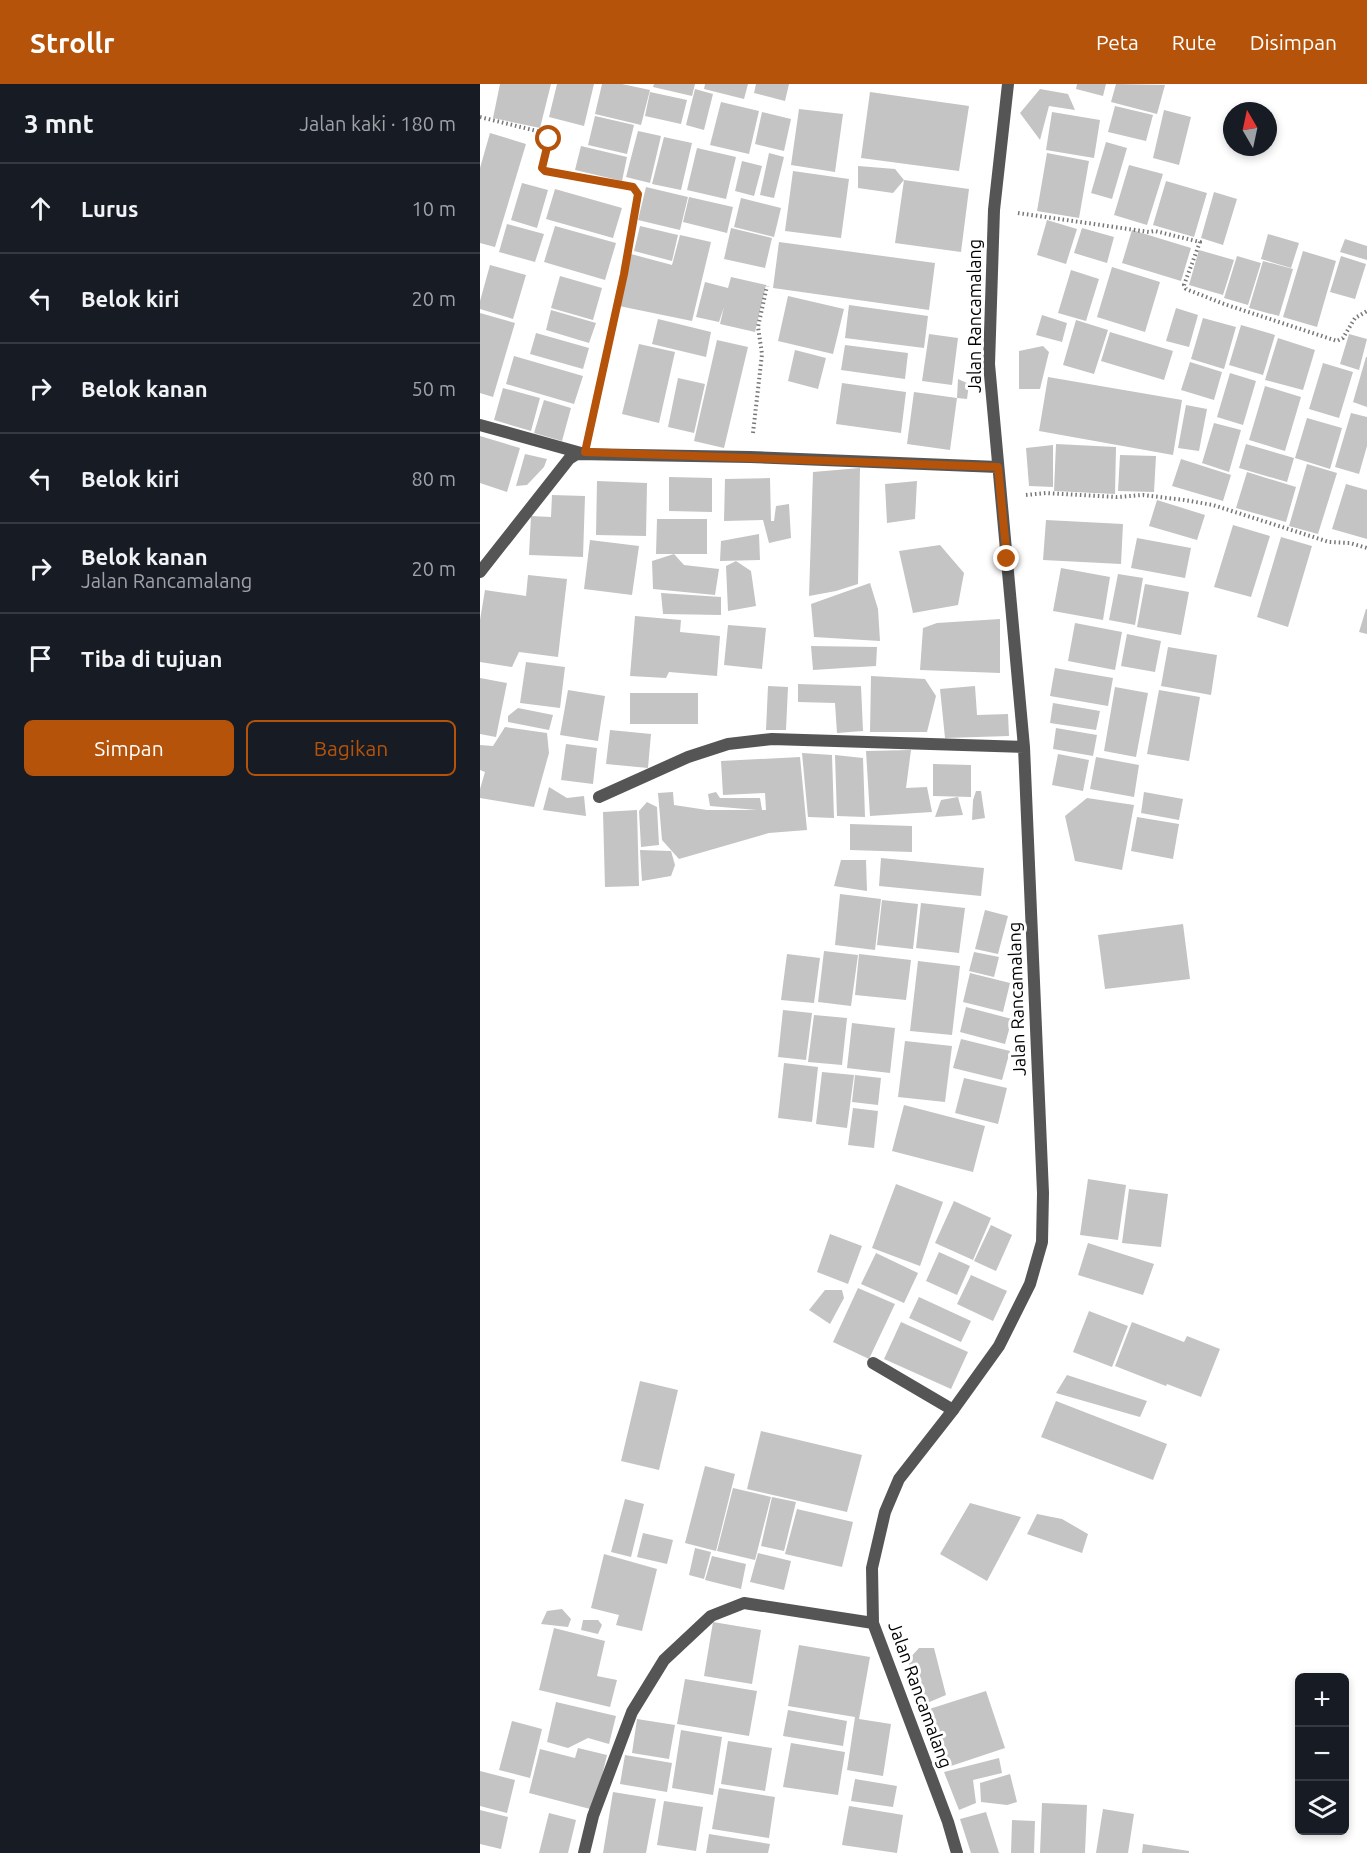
<!DOCTYPE html>
<html lang="id">
<head>
<meta charset="utf-8">
<style>
	:root { --surface:#171b24; --page:#20242c; --text:#f1f3f6; --muted:#9ea1a6; --line:#363941; --accent:#b45309 }
	body { margin:0; font-family:Ubuntu,sans-serif; background:var(--page); color:var(--text) }
	.controls { position:absolute; right:18px; bottom:18px; display:grid; overflow:hidden; border-radius:9px; box-shadow:0 3px 9px #0003 }
	.controls button { width:54px; height:54px; display:grid; place-items:center; padding:0; border:0; border-bottom:2px solid var(--line); background:var(--surface); color:var(--text); font:30px sans-serif }
	.compass { position:absolute; left:743px; top:18px; width:54px; height:54px; border-radius:50%; background:var(--surface); box-shadow:0 3px 9px #0003; rotate:351deg }
	.stop { position:absolute; width:18px; height:18px; margin:-14px; border:4px solid #b45309; border-radius:50%; background:#fff }
	.stop.end { background:#b45309; border-color:#fff; box-shadow:0 2px 6px #0008 }
	.list { margin:0; padding:0; list-style:none }
	h2 { display:flex; justify-content:space-between; align-items:center; height:78px; margin:0; padding:0 24px; font-size:26px }
	h2 small { font-size:20px; font-weight:400; color:var(--muted) }
	.list li { display:grid; grid-template-columns:39px 1fr auto; gap:18px; align-items:center; box-sizing:border-box; height:90px; padding:0 24px; border-top:2px solid var(--line) }
	.list b { display:block; font-size:22px; white-space:nowrap }
	.list p { margin:0; font-size:20px; white-space:nowrap; color:var(--muted) }
	.list em { font-size:20px; font-style:normal; color:var(--muted) }
	.actions { display:flex; gap:12px; padding:18px 24px }
	.actions a { flex:1; padding:14px 0; border:2px solid var(--accent); border-radius:9px; text-align:center; font-size:21px; color:var(--accent) }
	.actions .main { background:var(--accent); color:#fff }
	.icon { flex:none; width:33px; height:33px; fill:none; stroke:currentColor; stroke-width:2; stroke-linecap:round; stroke-linejoin:round }
	.map { position:relative; flex:none; width:887px; height:1769px; overflow:hidden }
	header { display:flex; align-items:center; gap:36px; box-sizing:border-box; height:84px; padding:0 30px; background:var(--accent); color:#fff }
	header strong { font-size:28px }
	nav { display:flex; gap:33px; margin-inline-start:auto; font-size:21px }
	main { display:flex }
	aside { flex:1; background:var(--surface) }
	.map>svg:first-child { display:block }
</style>
</head>
<body>
<header>
<strong>Strollr</strong>
<nav><a>Peta</a><a>Rute</a><a>Disimpan</a></nav>
</header>
<main>
<aside>
<h2>3 mnt<small>Jalan kaki · 180 m</small></h2>
<ul class="list">
<li><svg class="icon" aria-label="ahead" viewBox="0 0 24 24"><path d="M12 20V5M6 11l6-6 6 6"/></svg><div><b>Lurus</b></div><em>10 m</em></li>
<li><svg class="icon" aria-label="left" viewBox="0 0 24 24"><path d="M17 20v-9H6M10 6l-5 5 5 5"/></svg><div><b>Belok kiri</b></div><em>20 m</em></li>
<li><svg class="icon" aria-label="right" viewBox="0 0 24 24"><path d="M7 20v-9h11M14 6l5 5-5 5"/></svg><div><b>Belok kanan</b></div><em>50 m</em></li>
<li><svg class="icon" aria-label="left" viewBox="0 0 24 24"><path d="M17 20v-9H6M10 6l-5 5 5 5"/></svg><div><b>Belok kiri</b></div><em>80 m</em></li>
<li><svg class="icon" aria-label="right" viewBox="0 0 24 24"><path d="M7 20v-9h11M14 6l5 5-5 5"/></svg><div><b>Belok kanan</b><p>Jalan Rancamalang</p></div><em>20 m</em></li>
<li><svg class="icon" aria-label="arrive" viewBox="0 0 24 24"><path d="M6 21V4h12l-3 4 3 4H6"/></svg><div><b>Tiba di tujuan</b></div></li>
</ul>
<div class="actions"><a class="main">Simpan</a><a>Bagikan</a></div>
</aside>
<div class="map">
<svg width="887" height="1769" viewBox="0 0 887 1769">
	<rect width="100%" height="100%" fill="#fff"/>
	<path fill="#c4c4c4" d="M20,0h51l-11,44 -47,-10z
		M77,0h37l-10,42 -35,-9z
		M122,0h20l28,6 -9,35 -46,-11z
		M174,0h41l-3,12 -39,-9z
		M225,0h43l-4,15 -40,-10z
		M276,0h33l-4,17 -31,-8z
		M597,0h29l-3,12 -27,-7z
		M636,0l49,1 -8,29 -46,-12z
		M215,5l18,5 -9,36 -18,-5z
		M560,5l28,5 7,16 -26,-4 -9,34 -20,-27z
		M170,8l37,8 -6,24 -36,-8z
		M390,8l99,14 -10,65 -98,-13z
		M241,18l38,9 -10,43 -39,-9z
		M635,22l38,9 -7,26 -38,-9z
		M319,25l44,5 -8,58 -44,-7z
		M684,26l27,7 -12,48 -26,-7z
		M282,28l29,7 -7,32 -29,-7z
		M572,28l48,8 -6,38 -48,-8z
		M115,32l39,9 -7,29 -39,-9z
		M158,47l23,5 -11,47 -24,-6z
		M10,49l36,11 -31,103 -15,-4v-75z
		M184,53l28,6 -11,47 -29,-6z
		M626,58l21,6 -15,51 -21,-6z
		M101,62l46,11 -5,24 -47,-11z
		M217,64l39,9 -10,42 -39,-9z
		M289,69l15,4 -10,41 -14,-3z
		M567,69l42,8 -10,57 -42,-7z
		M262,77l20,5 -8,30 -19,-5z
		M649,81l34,9 -16,51 -33,-10z
		M378,82l37,3 9,11 65,9 -8,63 -66,-9 9,-63 -11,13 -35,-5z
		M313,87l56,8 -8,59 -56,-7z
		M686,97l41,12 -13,44 -41,-12z
		M42,99l26,7 -11,38 -26,-8z
		M166,103l42,10 -8,33 -42,-10z
		M75,105l67,19 -9,30 -67,-19z
		M734,108l23,7 -14,46 -22,-7z
		M209,113l44,10 -6,26 -44,-11z
		M261,114l40,10 -7,29 -40,-10z
		M567,136l30,9 -11,35 -29,-9z
		M27,140l37,10 -9,28 -36,-10z
		M75,142l61,17 -11,37 -61,-18z
		M160,142l38,9 -6,26 -38,-10z
		M251,144l41,10 -7,30 -41,-9z
		M602,144l32,9 -7,26 -33,-10z
		M652,146l59,18 -10,33 -59,-18z
		M788,150l31,9 -8,25 -30,-9z
		M200,151l31,7 -19,79 -73,-15 12,-52 41,11z
		M865,155l22,7v14l-27,-8z
		M299,158l156,21 -6,47 -156,-22z
		M719,166l35,10 -11,35 -34,-10z
		M823,167l33,10 -19,66 -34,-10z
		M757,172l24,7 -13,42 -24,-7z
		M861,172l25,8 -11,35 -25,-7z
		M783,177l30,8 -14,47 -30,-8z
		M10,181l36,10 -13,44 -33,-10v-8z
		M632,183l48,15 -15,50 -48,-15z
		M591,186l28,9 -13,42 -28,-8z
		M80,192l42,12 -9,32 -42,-12z
		M251,193l35,8 -11,47 -35,-8 4,-17 -5,15 -23,-5 9,-35 23,6z
		M308,212l56,13 -11,45 -55,-13z
		M369,221l79,11 -4,32 -79,-10z
		M696,224l22,7 -9,32 -23,-6z
		M71,226l45,13 -7,20 -43,-13z
		M0,229l35,10 -22,74 -13,-4z
		M562,231l25,8 -5,19 -26,-7z
		M723,234l33,9 -12,42 -33,-10z
		M178,235l53,13 -5,25 -54,-13z
		M596,236l32,10 -14,44 -31,-9z
		M761,241l34,10 -12,40 -34,-10z
		M630,248l63,19 -9,29 -63,-19z
		M56,249l53,15 -6,21 -53,-15z
		M449,250l29,4 -6,47 -30,-4z
		M869,250l18,5 -8,31 -19,-6z
		M798,254l37,12 -12,40 -38,-10z
		M237,256l31,7 -24,101 -30,-7z
		M159,260l36,8 -16,71 -37,-9z
		M365,261l63,8 -3,26 -64,-9z
		M563,262l6,6 -9,37h-21v-38z
		M315,266l31,8 -8,31 -30,-8z
		M34,272l69,20 -9,28 -68,-20z
		M886,273h1v50l-14,-5z
		M710,278l32,10 -8,28 -33,-10z
		M843,279l30,9 -14,46 -30,-9z
		M750,289l26,8 -13,44 -26,-8z
		M568,293l134,23 -9,55 -134,-24z
		M198,294l27,6 -11,49 -26,-6z
		M478,295l11,5 -2,15 -10,-1z
		M362,299l64,9 -5,41 -65,-9z
		M785,302l36,11 -16,54 -36,-11z
		M23,304l37,10 -9,33 -37,-11z
		M434,308l43,6 -7,52 -43,-6z
		M64,316l27,8 -9,33 -28,-8z
		M706,321l21,4 -8,42 -21,-3z
		M871,329l16,4v29l-8,28 -24,-7z
		M827,334l35,10 -12,41 -35,-11z
		M734,339l27,7 -12,42 -27,-9z
		M0,352l40,12 -13,44 -27,-9z
		M576,360l60,3 -1,47 -61,-3z
		M766,360l48,14 -7,24 -48,-14z
		M573,361v42l-24,-1 -3,-38z
		M45,370l22,5 -3,8 -17,18 -11,1z
		M640,371l36,1 -2,36 -36,-1z
		M701,375l50,16 -8,26 -51,-15z
		M827,380l30,9 -19,61 -29,-8z
		M380,384l-2,116 -22,7 -27,5 4,-124z
		M767,388l49,15 -10,35 -50,-14z
		M189,393l43,1v34l-43,-1z
		M290,394l1,43h3l2,-15 13,-2 2,34 -22,5 -6,-23 -39,1 1,-42z
		M117,397l50,2 -1,53 -50,-1z
		M437,397l-2,38 -28,4 -2,-39z
		M866,400l21,6v49l-35,-10z
		M72,411l33,1 -2,61 -54,-2 2,-39 20,1z
		M677,416l48,15 -8,25 -48,-14z
		M177,435h50v35h-51z
		M566,436l77,4 -2,40 -78,-4z
		M753,441l37,11 -19,61 -37,-10z
		M279,450l1,26 -40,1 1,-20z
		M801,453l31,9 -24,81 -31,-10z
		M657,454l54,10 -6,30 -54,-10z
		M110,456l49,6 -7,49 -48,-6z
		M460,461l24,28 -6,32 -45,8 -14,-62z
		M194,470l10,11 35,4 -4,26 -62,-6 -1,-28z
		M256,477l15,10 5,35 -28,5 -2,-45z
		M581,484l49,9 -7,43 -50,-9z
		M638,490l25,4 -8,47 -26,-5z
		M48,491l39,4 -9,78 -39,-5 -7,15 -32,-5v-42l5,-30 41,6z
		M390,499l8,26 2,32 -66,-4 -3,-33z
		M665,500l44,8 -8,43 -44,-8z
		M181,509l60,4v18l-58,-1z
		M886,525h1v25l-8,-2z
		M155,532l46,4 -1,12 40,4 -3,40 -48,-4 -3,6 -36,-2z
		M520,535v54l-80,-3 3,-42 14,-5z
		M595,539l47,9 -7,38 -47,-9z
		M248,541l38,3 -4,41 -38,-4z
		M647,550l34,7 -6,31 -34,-6z
		M331,562l66,1 -1,19 -63,4z
		M688,563l49,8 -6,40 -50,-9z
		M46,578l39,5 -5,41 -40,-5z
		M575,584l58,10 -5,28 -58,-10z
		M391,592l54,3 11,17 -9,36h-57z
		M0,594l27,5 -11,54 -16,-3z
		M318,600l63,2 2,45 -26,2 -2,-30 -37,-1z
		M288,602l20,1 -2,43h-20z
		M495,602l2,29 31,-1 1,22 -64,2 -5,-49z
		M635,603l33,6 -12,64 -32,-6z
		M88,606l37,6 -7,45 -38,-6z
		M679,606l41,7 -11,64 -42,-7z
		M150,609h68v31h-68z
		M573,619l47,8 -4,19 -46,-7z
		M38,624l35,7 -4,15 -41,-8v-6z
		M25,643l42,6 2,20 -15,54 -54,-9v-9l5,-17 -5,-2v-25l13,1z
		M576,644l41,7 -4,21 -40,-7z
		M130,646l41,4 -3,34 -42,-4z
		M86,660l31,4 -4,36 -32,-4z
		M431,666l-5,38 21,-1 5,25 -62,4 -4,-65z
		M322,669l30,2 2,63 -26,-1z
		M578,670l31,6 -6,31 -31,-6z
		M355,671l28,3 2,59 -28,-1z
		M320,673l7,73 -38,3 -90,26 -17,-19 -4,-47 15,-1 1,13 33,5h50l-47,-4 -2,-12 8,-2 4,6h40l2,12h4l-1,-17 -42,2 -2,-34z
		M616,673l43,8 -5,32 -44,-8z
		M453,680l38,1v32l-38,-1z
		M69,703l18,11 17,-2 2,20 -43,-6z
		M496,707h5l4,27 -13,2 1,-20z
		M664,708l39,7 -4,21 -38,-7z
		M478,713l5,18 -28,2 6,-17z
		M607,714l47,7 -12,65 -47,-9 -10,-45z
		M167,718l10,5 2,38 -18,2 -2,-36z
		M157,726l2,76 -34,1 -2,-75z
		M657,733l42,7 -6,35 -42,-8z
		M370,740l62,2v26l-62,-2z
		M160,766l31,1 4,14 -4,11 -29,5z
		M401,774l103,10 -3,28 -102,-10z
		M361,776h25l1,31 -33,-5z
		M360,810l41,5 -6,51 -40,-5z
		M402,816l36,4 -5,45 -36,-4z
		M441,819l44,5 -6,45 -43,-5z
		M505,826l23,6 -10,38 -23,-5z
		M703,840l7,55 -85,10 -7,-54z
		M344,867l34,4 -7,51 -33,-4z
		M494,868l25,5 -5,20 -25,-6z
		M307,870l33,4 -6,45 -33,-3z
		M379,870l52,6 -5,40 -51,-5z
		M438,877l42,5 -8,69 -42,-4z
		M490,889l40,10 -7,29 -40,-10z
		M486,923l46,12 -7,25 -45,-12z
		M303,926l29,3 -6,47 -28,-3z
		M334,931l33,3 -5,47 -34,-3z
		M372,939l43,5 -5,45 -43,-5z
		M481,955l49,12 -8,29 -49,-12z
		M425,957l47,5 -7,56 -47,-5z
		M304,979l34,4 -6,55 -34,-4z
		M342,988l32,3 -7,53 -31,-4z
		M375,991l26,3 -3,27 -26,-3z
		M484,994l43,10 -9,36 -43,-11z
		M424,1021l81,21 -12,46 -81,-21z
		M373,1024l25,3 -4,37 -26,-3z
		M608,1095l38,6 -8,55 -38,-5z
		M416,1100l47,18 -23,64 -48,-18z
		M649,1105l39,5 -7,53 -39,-4z
		M474,1117l37,17 -18,42 -38,-17z
		M511,1141l21,10 -16,36 -22,-10z
		M350,1150l32,12 -14,38 -31,-12z
		M608,1159l66,21 -11,31 -65,-20z
		M459,1168l31,14 -13,29 -31,-14z
		M396,1169l42,20 -14,30 -43,-19z
		M491,1191l36,16 -14,30 -36,-17z
		M378,1204l37,16 -26,55 -36,-17z
		M345,1206h17l2,8 -14,26 -21,-14z
		M439,1213l52,24 -10,21 -52,-24z
		M609,1227l39,15 -16,41 -39,-15z
		M421,1238l67,30 -17,37 -67,-30z
		M652,1238l52,20 3,-6 33,13 -19,48 -34,-13 -1,2 -51,-20z
		M587,1291l80,26 -7,16 -84,-24z
		M160,1297l38,9 -19,80 -38,-9z
		M576,1317l111,43 -14,36 -112,-43z
		M281,1347l101,24 -15,57 -100,-23z
		M225,1382l30,8 -19,77 -31,-8z
		M253,1404l38,9 -16,63 -38,-9z
		M292,1413l24,5 -12,49 -23,-5z
		M145,1415l19,5 -13,53 -20,-5z
		M490,1419l51,14 -34,64 -47,-27z
		M317,1425l56,13 -11,45 -57,-13z
		M557,1430l25,5 26,15 -6,19 -55,-19z
		M163,1449l30,7 -6,24 -30,-7z
		M215,1464l16,4 -7,27 -15,-4z
		M278,1469l33,8 -7,29 -34,-8z
		M124,1470l53,15 -15,62 -26,-6 3,-10 -28,-7z
		M232,1472l34,8 -5,25 -36,-9z
		M82,1525l9,10 -3,8 -27,-3 6,-13z
		M103,1536h15l4,5 -4,9 -17,-4z
		M233,1538l48,8 -9,54 -48,-8z
		M74,1544l51,13 -8,35 20,4 -7,27 -71,-17z
		M319,1561l71,12 -11,62 32,5 -8,52 -36,-6 8,-53 -67,-11z
		M439,1564h15l12,47 -26,11 -12,-46z
		M205,1595l72,12 -8,45 -72,-12z
		M506,1607l19,57 -63,21 -19,-58z
		M76,1618l60,14 -7,28 -21,-6 -20,10 -21,-6z
		M308,1626l59,11 -4,25 -60,-10z
		M157,1635l38,6 -6,34 -37,-6z
		M32,1637l30,8 -12,49 -31,-8z
		M201,1646l41,7 -9,58 -41,-7z
		M248,1657l44,7 -7,43 -44,-7z
		M311,1659l54,9 -7,43 -55,-8z
		M98,1664l29,7 -13,55 -65,-17 11,-44 35,9z
		M145,1671l47,8 -5,29 -47,-8z
		M519,1674l3,15 -29,7 3,23 -17,7 -15,-38z
		M0,1687l35,9 -8,33 -27,-7z
		M530,1690l7,28 -10,3 -26,-3 -1,-19z
		M375,1695l42,7 -4,21 -42,-6z
		M239,1704l56,9 -6,41 -57,-9z
		M133,1708l43,7 -10,54h-43z
		M184,1717l39,6 -7,44 -39,-6z
		M562,1719l45,2 -2,48h-45z
		M369,1722l54,9 -6,38 -55,-8z
		M623,1725l31,5 -6,39h-32z
		M0,1726l28,7 -7,32 -21,-5z
		M506,1728l13,41h-28l-11,-34z
		M69,1729l27,7 -8,33h-29z
		M532,1736l23,1 -1,32h-23z
		M229,1750l61,10 -2,9h-62z
		M663,1760l46,7v2h-47z"/>
	<g fill="none" stroke-linecap="round" stroke-linejoin="round">
		<path stroke="#777" stroke-width="4" stroke-dasharray="1.5 3" stroke-linecap="butt" d="M0,33l69,17 -7,34 3,3 88,16 4,7 -13,80 -35,157
			M538,129l131,19 6,-1 45,11 -16,43 2,4 38,15 113,37 6,-3 12,-20 12,-7
			M273,349l9,-79 -4,-27 9,-41
			M546,411l20,-2 71,4 26,-2 41,5 29,5 116,37 21,1 17,5"/>
		<path stroke="#555" stroke-width="12" d="M393,1279l80,47"/>
		<path stroke="#555" stroke-width="12" d="M0,341l101,28
			M0,488l89,-113 8,-5 173,3 248,10
			M119,713l89,-40 40,-13 44,-5 252,8
			M104,1769l9,-37 39,-104 32,-52 47,-44 33,-13 129,20
			M477,1769l-9,-31 -75,-199 -1,-55 13,-56 14,-33 54,-69 46,-64 31,-62 12,-42 1,-49 -19,-446 -35,-383 5,-154 14,-126"/>
	</g>
	<g fill="none" stroke-linecap="round" stroke-linejoin="round">
		<path stroke="#b45309" stroke-width="8" d="M69,55l-7,29 3,3 88,16 5,7 -14,80 -39,178 413,15 9,92"/>
	</g>
	<g text-anchor="middle" stroke-width="6" stroke-linejoin="round" paint-order="stroke">
		<g font-size="18" fill="#000" stroke="#fff">
			<text transform="translate(495 232) rotate(-90)" y="6">Jalan Rancamalang</text>
			<text transform="translate(537 915) rotate(-92)" y="6">Jalan Rancamalang</text>
			<text transform="translate(440 1611) rotate(70)" y="6">Jalan Rancamalang</text>
		</g>
	</g>
</svg>
<div class="controls">
<button>+</button>
<button>−</button>
<button><svg class="icon" aria-label="layers" viewBox="0 0 24 24"><path d="M12 4l9 5-9 5-9-5zM3 14l9 5 9-5"/></svg></button>
</div>
<svg class="compass" viewBox="-18 -18 36 36"><path d="M0-13l5 13h-10z" fill="#e53935"/><path d="M0 13l5-13h-10z" fill="#9ea1a6"/></svg>
<div class="stop" style="left:69px;top:55px"></div>
<div class="stop end" style="left:527px;top:475px"></div>
</div>
</main>
</body>
</html>
